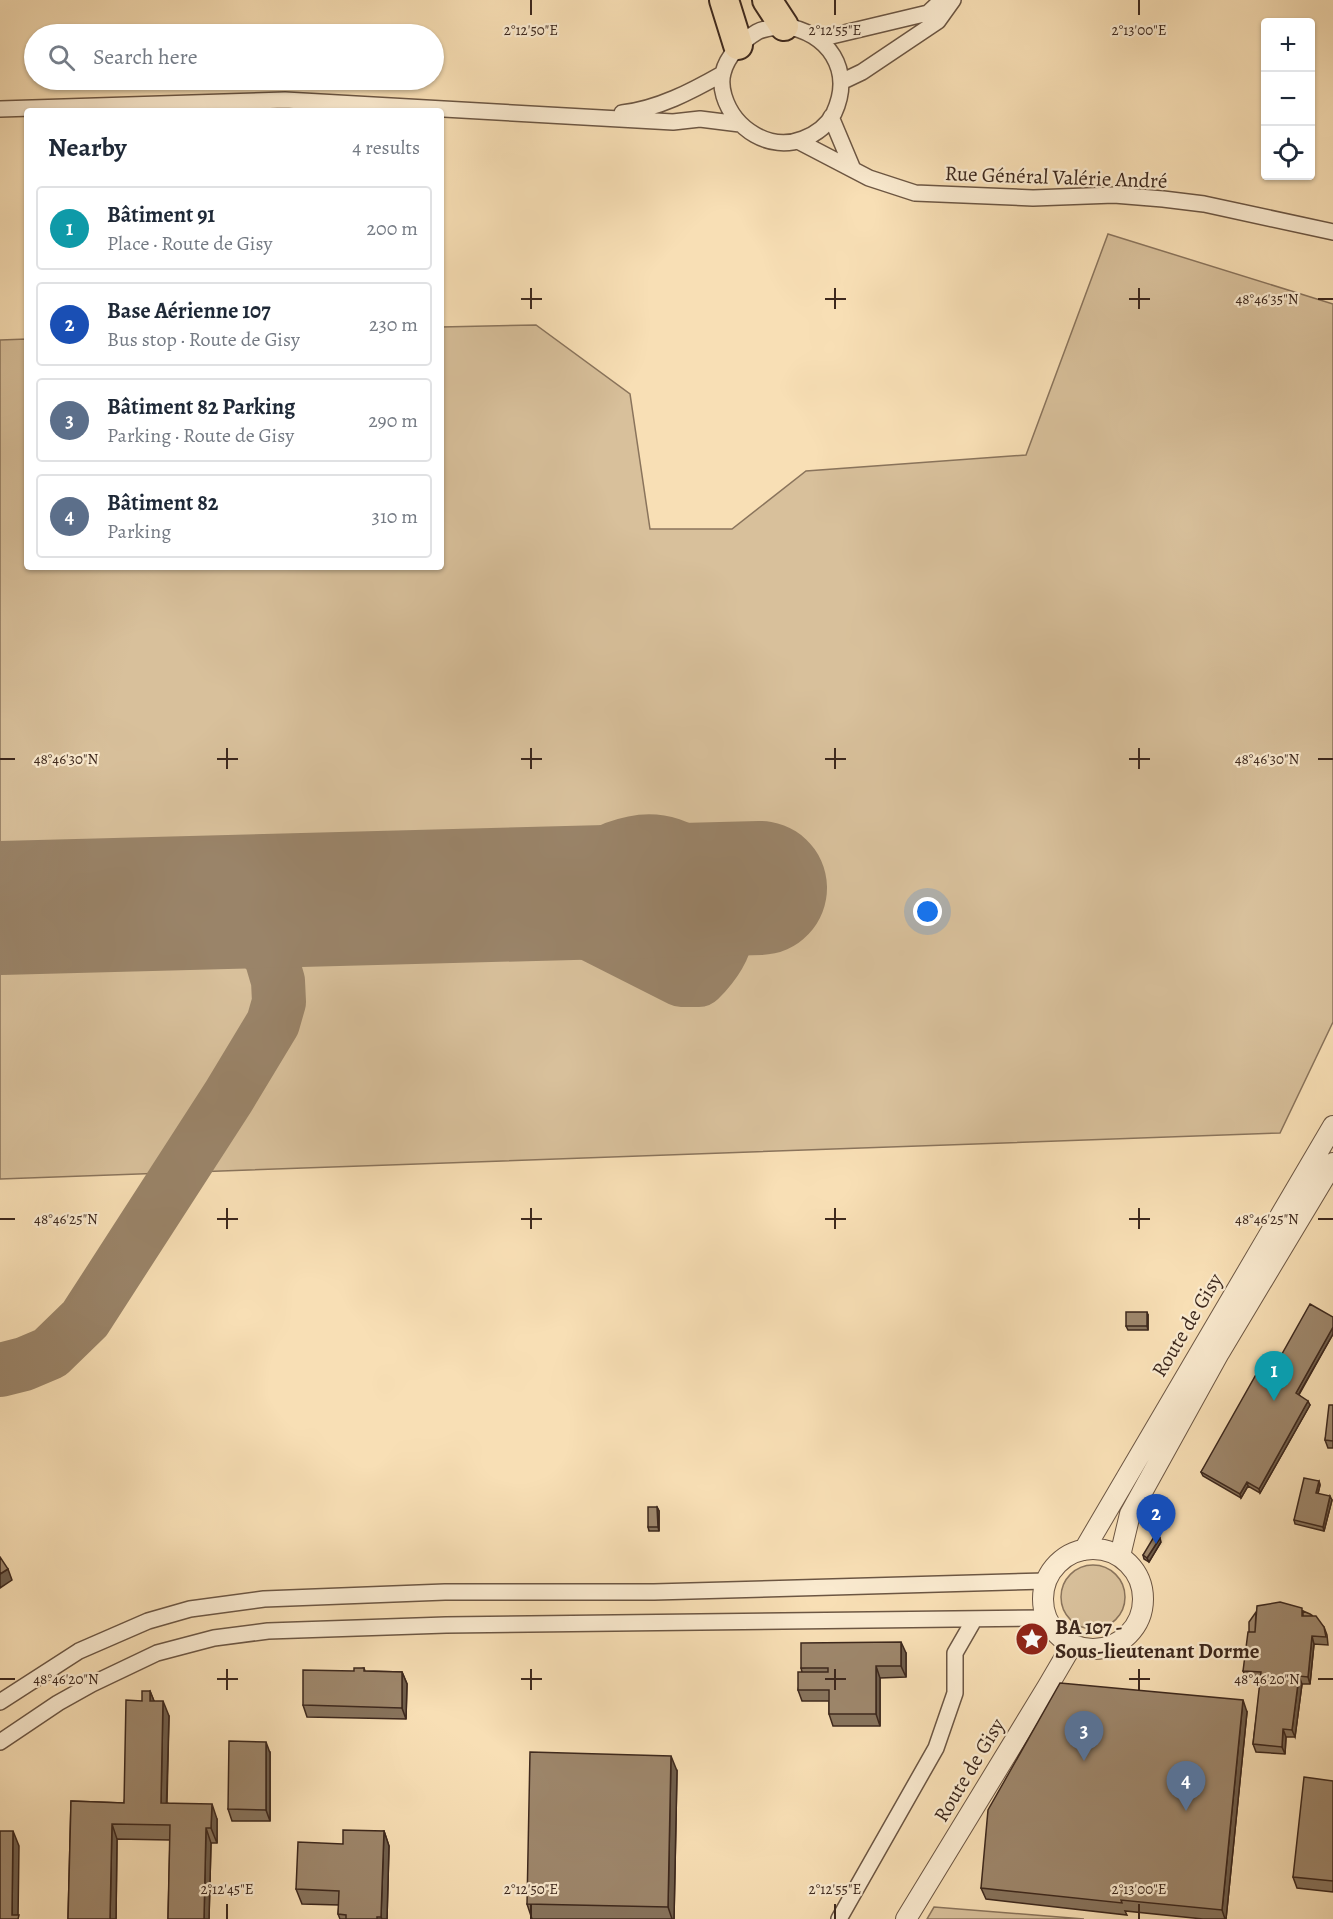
<!DOCTYPE html>
<html lang="en">
<head>
<meta charset="utf-8">
<style>
	:root { --surface:#fff; --page:#f2f2f3; --text:#1f2937; --muted:#747a83; --line:#e0e1e3; --accent:#d93025 }
	body { margin:0; font-family:Alegreya,serif; background:var(--page); color:var(--text) }
	.controls { position:absolute; right:18px; top:18px; display:grid; overflow:hidden; border-radius:6px; box-shadow:0 2px 4px #0004 }
	.controls button { width:54px; height:54px; display:grid; place-items:center; padding:0; border:0; border-bottom:2px solid var(--line); background:var(--surface); color:var(--text); font:30px sans-serif }
	.you { position:absolute; left:928px; top:912px; width:21px; height:21px; margin:-15px; border:4px solid #fff; border-radius:50%; background:#1a73e8; box-shadow:0 0 0 9px #1a73e833 }
	.badge { display:grid; place-items:center; width:39px; height:39px; border-radius:50%; background:var(--accent); color:#fff; font-size:20px; font-weight:700 }
	.pin { position:absolute; translate:-50% -50px; filter:drop-shadow(0 2px 3px #0008) }
	.pin::after { content:''; position:absolute; top:32px; width:21px; height:18px; background:inherit; clip-path:polygon(0 0,100% 0,50% 100%) }
	.list { margin:0; padding:0; list-style:none }
	h2 { display:flex; justify-content:space-between; align-items:center; height:78px; margin:0; padding:0 24px; font-size:26px }
	h2 small { font-size:20px; font-weight:400; color:var(--muted) }
	.list li { display:grid; grid-template-columns:39px 1fr auto; gap:18px; align-items:center; box-sizing:border-box; height:84px; margin:0 12px 12px; padding:0 12px; border:2px solid var(--line); border-radius:6px }
	.list b { display:block; font-size:22px; white-space:nowrap }
	.list p { margin:0; font-size:20px; white-space:nowrap; color:var(--muted) }
	.list em { font-size:20px; font-style:normal; color:var(--muted) }
	.icon { flex:none; width:33px; height:33px; fill:none; stroke:currentColor; stroke-width:2; stroke-linecap:round; stroke-linejoin:round }
	.map { position:relative; flex:none; width:1333px; height:1919px; overflow:hidden }
	.search { position:absolute; background:var(--surface); box-shadow:0 2px 4px #0004; left:24px; top:24px; width:420px; height:66px; display:flex; align-items:center; gap:15px; box-sizing:border-box; padding:0 21px; border-radius:33px; color:var(--muted); font-size:22px }
	.panel { position:absolute; background:var(--surface); box-shadow:0 2px 4px #0004; left:24px; top:108px; width:420px; height:462px; border-radius:6px }
	.map>svg:first-child { display:block }
</style>
</head>
<body>
<div class="map">
<svg width="1333" height="1919" viewBox="0 0 1333 1919">
	<rect width="100%" height="100%" fill="#f8dfb5"/>
	<filter id="stains"><feTurbulence type="fractalNoise" baseFrequency=".00333" numOctaves="4"/><feColorMatrix values="0 0 0 0 .2 0 0 0 0 .09 0 0 0 0 .02 0 0 0 .5 -.17"/></filter>
	<radialGradient id="worn" r=".72"><stop offset=".6" stop-color="#630" stop-opacity="0"/><stop offset="1" stop-color="#630" stop-opacity=".3"/></radialGradient>
	<path fill="#d8c09b" stroke="#8a745c" stroke-width="1.5" d="M1108,234l225,70v718l-53,111 -1280,46v-839l27,-1v228h414v-240l95,-2 94,69 20,135h82l74,-58 220,-16z
		M1061 1597a32 32 0 1 1 64 0a32 32 0 1 1-64 0Z
		M934,1907l150,12h-157z"/>
	<g fill="none" stroke-linecap="round" stroke-linejoin="round">
		<path stroke="#9a8469" stroke-width="54" d="M511,894l170,86h18c13,-13 25,-29 28,-47 9,-53 -42,-101 -93,-90 -10,2 -22,5 -30,11 -14,11 -22,25 -32,39
			M0,1370l24,-6 26,-11 35,-34 144,-223 44,-73 6,-21 -1,-21 -7,-24 -18,-22 -17,-14 -32,-12 -35,-6"/>
		<path stroke="#9a8469" stroke-width="134" d="M0,908l760,-20"/>
		<defs>
			<path id="minor" d="M784,26c44,6 70,44 50,87 -7,13 -18,21 -31,26 -33,13 -69,-10 -79,-43 -2,-7 -3,-16 -1,-23 4,-17 19,-32 34,-41 7,-4 18,-5 27,-6z
				M819,39l109,-26 14,-13
				M841,82l21,-10 76,-51 15,-21
				M0,109l285,-9 388,22 27,-3 40,5
				M622,113c36,-4 70,-22 100,-39
				M831,117l21,50
				M798,141l71,37 46,15 118,5 81,-3 49,4 41,5 129,28
				M0,1702l79,-51 69,-30 42,-12 74,-10 181,-7h209l392,-11
				M0,1742l58,-39 34,-19 65,-31 57,-15 54,-7 178,-6 601,-7
				M839,1919l97,-171 19,-55v-40l19,-33"/>
			<path id="tertiary" d="M1043 1599a50 50 0 1 1 100 0a50 50 0 1 1-100 0Z
				M1084,1550l249,-424
				M1120,1556l10,-42 89,-161 114,-190
				M906,1919l142,-233 24,-41"/>
			<path id="motorway" d="M724,0l14,45
				M767,0l17,26"/>
		</defs>
		<use href="#minor" stroke="#6c5643" stroke-width="18"/>
		<use href="#tertiary" stroke="#6c5643" stroke-width="22"/>
		<use href="#motorway" stroke="#3d281d" stroke-width="32"/>
		<use href="#minor" stroke="#faeacf" stroke-width="15"/>
		<use href="#tertiary" stroke="#faeacf" stroke-width="20"/>
		<use href="#motorway" stroke="#f8dfb5" stroke-width="28"/>
	</g>
	<path fill="#88745d" stroke="#3d281d" stroke-width="1.5" d="M1148,1315v15h-20l-2,-4z
		M1333,1317v17l-34,61 11,10 -50,88 -12,-7 -7,12 -38,-22 -2,-4 68,-95z
		M1333,1405v43h-5l-3,-8z
		M1319,1481l1,4 -2,9 14,6 -8,31 -29,-7 -1,-4z
		M657,1507l2,4v20h-10l-1,-4z
		M1161,1542l-12,20 -5,-3 -1,-4z
		M1303,1611l21,16 3,8 1,10 -14,-1 -4,40h-8l-7,53h-9l-1,17 -29,-2 -3,-8 8,-64 -15,-2 -3,-7z
		M906,1653v24l-26,1v48h-47l-4,-12v-13h-27l-4,-11 4,-18 -1,-4z
		M364,1668l1,3 37,1 5,12 -1,35 -99,-2 -4,-12 51,-34z
		M150,1691l4,10 15,15 -2,87 50,16v24h-6l-2,76h-41l2,-79 -53,-1 -1,80h-48l3,-118 53,2 18,-102z
		M1247,1712l-21,207h-23l-78,-8 2,4 -141,-16 -5,-11z
		M270,1753v68h-38l-4,-12z
		M677,1771l-3,148h-142l-5,-15z
		M1333,1781v111l-36,-4 -4,-11z
		M384,1831l5,15 -2,73h-47l-2,-5 1,-9 -37,-1 -6,-15 47,-45z"/>
	<path fill="#6f5e4c" stroke="#3d281d" stroke-width="1.5" d="M1147,1312l1,3v15l-1,-4z
		M1333,1327v7l-36,63 -1,-4z
		M1308,1401l2,4 -50,88 -1,-4z
		M1319,1481l1,4 -3,12 -1,-4z
		M1247,1482l1,4 -7,12 -1,-4z
		M1330,1496l2,4 -8,31 -1,-4z
		M657,1507l2,4v20l-1,-4z
		M1160,1538l1,4 -12,20 -2,-4z
		M8,1569l4,11 -12,8v-14z
		M1312,1636l2,8 -4,40 -2,-7z
		M901,1642l5,11v24l-5,-11z
		M876,1666l4,12v48l-4,-12z
		M402,1672l5,12 -1,35 -4,-11z
		M1299,1676l3,8 -7,53 -3,-7z
		M150,1691l6,15 -6,-5z
		M1243,1700l4,12 -21,207h-1l-3,-9z
		M163,1701l6,15 -3,102 -5,-15z
		M1283,1729l3,8 -1,17 -3,-7z
		M266,1742l4,11v68l-4,-11z
		M671,1756l6,15 -3,148h-2l-4,-12z
		M212,1804l5,15v24l-6,-15z
		M112,1824l5,15 -1,80h-6z
		M206,1828l5,15 -2,76h-5z
		M13,1831l6,15 -1,73 -6,-4z
		M384,1831l5,15 -2,73h-5l-1,-2z"/>
	<path fill="#9e876c" stroke="#3d281d" stroke-width="1.5" d="M1310,1304l23,13v10l-37,66 12,8 -49,88 -12,-7 -7,12 -39,-22 57,-101 11,6z
		M1126,1312h21v14h-21z
		M1329,1405h4v36l-8,-1z
		M1304,1478l15,3 -3,12 14,3 -7,31 -29,-7z
		M648,1507h9l1,20h-10z
		M1155,1535l5,3 -13,20 -4,-3z
		M0,1557l8,12 -8,5z
		M1280,1602l22,6v8h14l8,11 2,10 -14,-1 -4,41 -9,-1 -7,54 -9,-1 -1,18 -29,-3 8,-72 -18,-1 5,-39h7l2,-26z
		M1303,1611l7,3 3,2h-10z
		M1256,1612l-1,20h-6v-10z
		M901,1642v24h-25v48h-47v-24h-31v-18h30v-4h-27v-25z
		M354,1668h10v3l38,1v36l-99,-3v-35l51,1z
		M1060,1683l183,17 -21,210 -101,-10 1,3 -141,-15 7,-78z
		M142,1691h8v10h13l-2,102 51,1 -1,24h-5l-2,91h-36l2,-94 -58,-1 -2,95h-42l3,-118 53,2 2,-103 16,1z
		M229,1741l37,1v68l-38,-1z
		M530,1752l141,4 -3,151 -141,-3z
		M1304,1777l29,4v100l-40,-4z
		M343,1830l41,1 -3,86h-4v2h-31v-4l-8,-1 1,-23 -43,-2 2,-47 45,2z
		M0,1831h13l-1,84h7l-1,4h-18z"/>
	<path fill="none" stroke="#3d281d" stroke-width="2" d="M531,0v15M835,0v15M1139,0v15M531,288v21M835,288v21M1139,288v21M521,299h21M825,299h21M1129,299h21M1318,299h15M227,748v21M531,748v21M835,748v21M1139,748v21M0,759h15M217,759h21M521,759h21M825,759h21M1129,759h21M1318,759h15M227,1208v21M531,1208v21M835,1208v21M1139,1208v21M0,1219h15M217,1219h21M521,1219h21M825,1219h21M1129,1219h21M1318,1219h15M227,1669v21M531,1669v21M835,1669v21M1139,1669v21M0,1679h15M217,1679h21M521,1679h21M825,1679h21M1129,1679h21M1318,1679h15M227,1904v15M531,1904v15M835,1904v15M1139,1904v15"/>
	<defs>
		<symbol id="sight-disc" viewBox="-11 -11 22 22"><circle r="9.5" fill="#8f2418" stroke="#faeacf"/><path d="M0-6L1.8-2.2L6-1.7L2.9 1.2L3.7 5.4L0 3.3L-3.7 5.4L-2.9 1.2L-6-1.7L-1.8-2.2Z" fill="#fff"/></symbol>
	</defs>
	<g fill-rule="evenodd">
		<use href="#sight-disc" x="1013" y="1620" width="38" height="38"/>
	</g>
	<g text-anchor="middle" stroke-width="4.5" stroke-linejoin="round" paint-order="stroke">
		<g font-size="21" fill="#3d281d" stroke="#faeacf">
			<text transform="translate(1056 177) rotate(2)" y="7">Rue Général Valérie André</text>
			<text transform="translate(1187 1325) rotate(-59)" y="7">Route de Gisy</text>
			<text transform="translate(969 1770) rotate(-59)" y="7">Route de Gisy</text>
		</g>
		<g font-size="21" font-weight="bold" fill="#3d281d" stroke="#faeacf" text-anchor="start">
			<text x="1055" y="1634">BA 107 -<tspan x="1055" dy="24">Sous-lieutenant Dorme</tspan></text>
		</g>
	</g>
	<g font-size="15" text-anchor="middle" fill="#3d281d" stroke="#faeacf" stroke-width="4.5" stroke-linejoin="round" paint-order="stroke">
		<text x="531" y="35">2°12'50"E</text>
		<text x="835" y="35">2°12'55"E</text>
		<text x="1139" y="35">2°13'00"E</text>
		<text x="1267" y="304">48°46'35"N</text>
		<text x="66" y="764">48°46'30"N</text>
		<text x="1267" y="764">48°46'30"N</text>
		<text x="66" y="1224">48°46'25"N</text>
		<text x="1267" y="1224">48°46'25"N</text>
		<text x="66" y="1684">48°46'20"N</text>
		<text x="1267" y="1684">48°46'20"N</text>
		<text x="227" y="1894">2°12'45"E</text>
		<text x="531" y="1894">2°12'50"E</text>
		<text x="835" y="1894">2°12'55"E</text>
		<text x="1139" y="1894">2°13'00"E</text>
	</g>
	<rect width="100%" height="100%" filter="url(#stains)"/>
	<rect width="100%" height="100%" fill="url(#worn)"/>
</svg>
<div class="controls">
<button>+</button>
<button>−</button>
<button><svg class="icon" aria-label="locate" viewBox="0 0 24 24"><circle cx="12" cy="12" r="6"/><path d="M12 2v4M12 18v4M2 12h4M18 12h4"/></svg></button>
</div>
<div class="you"></div>
<div class="pin badge" style="left:1274px;top:1401px;background:#0f9aa8">1</div>
<div class="pin badge" style="left:1156px;top:1544px;background:#1a4fb4">2</div>
<div class="pin badge" style="left:1084px;top:1761px;background:#5c6f8a">3</div>
<div class="pin badge" style="left:1186px;top:1811px;background:#5c6f8a">4</div>
<div class="search"><svg class="icon" aria-label="search" viewBox="0 0 24 24"><circle cx="10" cy="10" r="6"/><path d="M15 15l6 6"/></svg>Search here</div>
<section class="panel">
<h2>Nearby<small>4 results</small></h2>
<ul class="list">
<li><span class="badge" style="background:#0f9aa8">1</span><div><b>Bâtiment 91</b><p>Place · Route de Gisy</p></div><em>200 m</em></li>
<li><span class="badge" style="background:#1a4fb4">2</span><div><b>Base Aérienne 107</b><p>Bus stop · Route de Gisy</p></div><em>230 m</em></li>
<li><span class="badge" style="background:#5c6f8a">3</span><div><b>Bâtiment 82 Parking</b><p>Parking · Route de Gisy</p></div><em>290 m</em></li>
<li><span class="badge" style="background:#5c6f8a">4</span><div><b>Bâtiment 82</b><p>Parking</p></div><em>310 m</em></li>
</ul>
</section>
</div>
</body>
</html>
